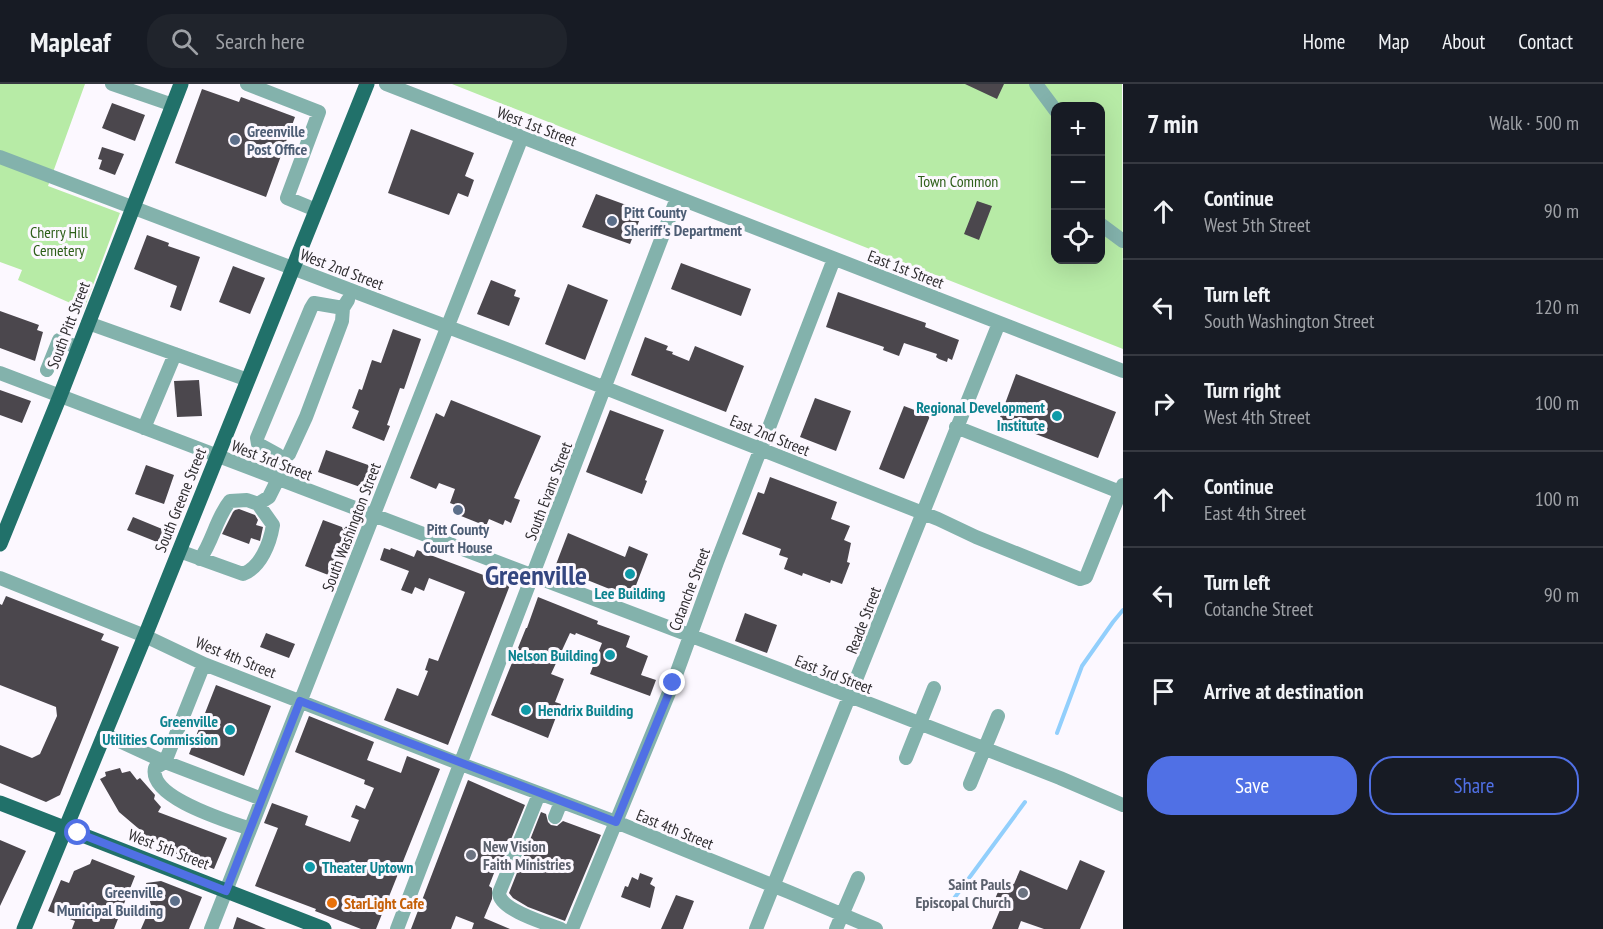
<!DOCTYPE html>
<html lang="en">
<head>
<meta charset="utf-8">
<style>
	:root { --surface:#171b24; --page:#20242c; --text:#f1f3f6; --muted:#9ea1a6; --line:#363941; --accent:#5070e5 }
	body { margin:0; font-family:"PT Sans Narrow",sans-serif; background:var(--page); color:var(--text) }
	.controls { position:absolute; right:18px; top:18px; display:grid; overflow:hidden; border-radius:12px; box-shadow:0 6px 24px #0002 }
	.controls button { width:54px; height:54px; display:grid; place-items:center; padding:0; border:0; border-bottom:2px solid var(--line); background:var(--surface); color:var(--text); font:30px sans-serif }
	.stop { position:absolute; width:18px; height:18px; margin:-14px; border:4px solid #5070e5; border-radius:50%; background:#fff }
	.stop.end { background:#5070e5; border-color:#fff; box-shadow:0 2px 6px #0008 }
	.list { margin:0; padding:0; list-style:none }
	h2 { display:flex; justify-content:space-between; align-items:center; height:78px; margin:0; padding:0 24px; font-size:26px }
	h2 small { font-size:20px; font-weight:400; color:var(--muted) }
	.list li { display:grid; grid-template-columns:39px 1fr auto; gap:18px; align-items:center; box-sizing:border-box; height:96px; padding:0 24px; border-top:2px solid var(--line) }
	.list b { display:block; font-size:22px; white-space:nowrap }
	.list p { margin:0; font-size:20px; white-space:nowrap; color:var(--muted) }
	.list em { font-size:20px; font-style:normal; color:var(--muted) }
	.actions { display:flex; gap:12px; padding:18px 24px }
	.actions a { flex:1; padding:14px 0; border:2px solid var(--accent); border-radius:24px; text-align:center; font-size:21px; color:var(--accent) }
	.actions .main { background:var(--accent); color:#fff }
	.icon { flex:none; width:33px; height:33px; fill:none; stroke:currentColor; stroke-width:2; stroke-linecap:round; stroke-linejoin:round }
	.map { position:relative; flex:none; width:1123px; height:845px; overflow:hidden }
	header { display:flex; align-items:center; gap:36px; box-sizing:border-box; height:84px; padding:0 30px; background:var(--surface); border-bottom:2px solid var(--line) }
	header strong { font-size:28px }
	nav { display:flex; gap:33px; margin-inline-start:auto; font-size:21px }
	.search { width:420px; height:54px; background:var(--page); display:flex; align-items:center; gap:15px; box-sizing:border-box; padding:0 21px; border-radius:24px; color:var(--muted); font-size:22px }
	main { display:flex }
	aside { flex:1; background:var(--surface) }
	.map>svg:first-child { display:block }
</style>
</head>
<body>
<header>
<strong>Mapleaf</strong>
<div class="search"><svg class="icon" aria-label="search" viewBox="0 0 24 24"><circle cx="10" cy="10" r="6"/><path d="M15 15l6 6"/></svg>Search here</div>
<nav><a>Home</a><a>Map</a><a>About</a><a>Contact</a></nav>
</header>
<main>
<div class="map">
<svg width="1123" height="845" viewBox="0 0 1123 845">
	<rect width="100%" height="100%" fill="#fcf8ff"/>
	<path fill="#b7eba6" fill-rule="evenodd" d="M0,0h85l-37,102 72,27 -36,96 -66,-29 4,-10 -22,-8z
		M452,0h670l1,265zM1056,22h44v154h-44z"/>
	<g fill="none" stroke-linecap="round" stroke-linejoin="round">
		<path stroke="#92cffc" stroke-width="4" d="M1057,649l25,-67 31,-44 10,-12
			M947,824l78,-106"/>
	</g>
	<path fill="#4b474d" d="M965,0h39l-7,15z
		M202,5l37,13 2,-5 54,20 -29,80 -91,-34z
		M112,19l33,12 -10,26 -33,-13z
		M411,45l63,24 -9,23 9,4 -6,17 -10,-4 -9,22 -61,-22z
		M102,63l22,7 -9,21 -16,-6 3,-9 -4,-1z
		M596,110l44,16 1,6 -11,28 -48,-17z
		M977,117l15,5 -13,34 -15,-6z
		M147,151l22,8 -1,3 32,11 -19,54 -11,-4 7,-21 -43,-17z
		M681,179l70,26 -10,27 -70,-27z
		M233,182l32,12 -15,36 -31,-12z
		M491,196l25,10 -2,6 6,2 -11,28 -32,-12z
		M568,200l40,16 -23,60 -40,-16z
		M838,208l88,31 -1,4 34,13 -7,20 -4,-2 -1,4 -8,-3 -3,-2 1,-3 -33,-11 -5,13 -16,-6 1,-3 -58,-20z
		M0,227l39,14 -2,5 6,2 -8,29 -35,-13z
		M393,245l28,10 -17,50 -4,-1 -13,37 3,1 -6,15 -32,-13 7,-17 -7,-3 7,-19 3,1 10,-30 9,3z
		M645,253l23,9 -2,4 7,2 -1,2 17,7 6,-15 49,20 -18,46 -95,-37z
		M1016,290l100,38 -18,46 -99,-38z
		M199,296l3,36 -25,1 -3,-36z
		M0,306l31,11 -9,22 -22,-8z
		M815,314l36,13 -15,40 -36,-14z
		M451,316l90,36 -27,62 6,2 -9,23 -6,-3 -2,5 -14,-6 -3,7 -25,-10 2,-8 -13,-5 5,-14 -16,-6 -3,6 -26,-11 26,-65 8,4z
		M904,322l26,10 -26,63 -25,-10z
		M610,326l54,20 -19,50 2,1 -5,13 -56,-22z
		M326,366l45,16 -8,22 -45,-16z
		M146,381l28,10 -10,29 -29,-10z
		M770,393l67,25 -6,17 19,7 -6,14 7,3 -4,19 3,1 -8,21 -11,-4 -1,3 -27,-10 -1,3 -18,-7 4,-11 -9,-3 2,-6 -39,-15 16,-42 6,2z
		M239,425l16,6 3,5 -2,5 7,2 -3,14 -9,-3 -2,6 -27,-10 11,-22 2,-2z
		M133,433l34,14 -5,13 -35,-14z
		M323,436l27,10 -19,46 -26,-10z
		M568,449l57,24 4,-11 19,8 -18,47 -19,-8 1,-3 -57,-23z
		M384,464l6,2 1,-2 23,9 3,-7 93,35 -62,160 -64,-25 13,-32 21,8 10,-25 -3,-1 4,-12 9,3 27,-69 -36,-14 -5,13 -9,-4 -3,7 -11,-4 8,-19 -29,-11z
		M6,512l98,38 -3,6 18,7 -59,148 -14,7 -46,-19v-38l32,13 8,-4 17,-38 -1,-9 -56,-22v-81l2,1z
		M538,513l60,24 -1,3 33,12 -4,11 22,9 -7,19 15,5 -6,16 -60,-22 12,-31 -26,-10 -1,2 -5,-2 -19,41 13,5 -9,23 6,2 -13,34 -57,-23 35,-87h1z
		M745,529l32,12 -10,28 -32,-12z
		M266,549l29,11 -6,14 -29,-11z
		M216,601l55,21 -27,70 -55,-22z
		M309,632l65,26 -7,18 34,13 6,-17 33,13 -64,160h-15l-46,-18 1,-2 -61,-23 23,-58 -14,-5 8,-20 36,13 -3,9 45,17 9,-22 -8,-3 5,-12 9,4 9,-21 -10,-4 1,-4 -70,-28z
		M120,684l2,5 8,-2 7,9 3,-2 15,17 -1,4 7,8 -3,5 69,26 -13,31 -55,-21 1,-3 -22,-10 1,-6 -20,-17 -19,-33 6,-3 -1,-4z
		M468,696l57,25 -26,64 -3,-1 -7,18 3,2v11l-8,19 26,11h-38l2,-6 -18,-7 -5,13h-40z
		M541,728l5,2 2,8 3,3 6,1 6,-5 38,14 -36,86 -37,-14 -15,-9 -4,-5z
		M0,756l26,11 -26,55z
		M92,775l43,17 -21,53h-42l3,-8 -27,-10 13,-31 8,3 5,-12 16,-7z
		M1080,776l25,11 -25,58h-36l-23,-8 -3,8h-26l8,-19 -8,-4 11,-26 11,4 6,-14 47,20z
		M640,789l13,5 -3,6 5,3 -5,21 -29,-11 4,-11 3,1 4,-10 6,3z
		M161,797l41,16 -13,32h-48l10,-23 -5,-23z
		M676,811l18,6 -11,28h-22z
		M237,833l29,12h-33z"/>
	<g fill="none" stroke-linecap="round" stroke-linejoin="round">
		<path stroke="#83b2ac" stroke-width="14" d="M112,0l61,21
			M247,0l72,28 -32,86 29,12
			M386,0l737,287
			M1036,0l20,27
			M0,73l519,197 419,165 38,18 104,42 6,-2 37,-92
			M1100,140l23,17
			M88,239l160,57
			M47,286l12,-30 20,8
			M0,289l865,329 195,76 63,27
			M956,343l164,65
			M144,344l31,-74
			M282,378l-4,-7 -20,-11 -1,-6 54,-130 3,-5 29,5 5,-8
			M179,467l64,23c18,-7 27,-31 30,-49l-15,-21
			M200,475c13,-18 16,-41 30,-58l17,-1 11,4 11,-7 9,-18 4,-17 7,-8 17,-37 36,-96 1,-13
			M0,494l145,58 59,28 257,100 155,58 173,70 87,37
			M204,580l-39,98 -10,6c-7,30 73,53 95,61
			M104,650l61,28 97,37
			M906,674l28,-70
			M970,700l28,-68
			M539,710l-40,99c1,17 46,30 62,36
			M555,733l6,-15
			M211,845l311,-792
			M397,845l280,-731
			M572,845l101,-246 44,-121 117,-303
			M756,845l243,-606
			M836,845l22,-51"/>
		<path stroke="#21716a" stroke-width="15" d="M0,460l60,-148 121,-312
			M0,719l324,126
			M24,845l121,-293 222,-552"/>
	</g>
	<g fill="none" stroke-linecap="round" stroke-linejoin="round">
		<path stroke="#5070e5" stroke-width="8" d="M78,749l148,58 74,-190 316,121 57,-139"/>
	</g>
	<g fill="#5c6f8a" stroke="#fcf8ff" stroke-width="2">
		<circle cx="235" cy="56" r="6"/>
		<circle cx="612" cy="137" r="6"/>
		<circle cx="458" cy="426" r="6"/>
		<circle cx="175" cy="817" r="6"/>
	</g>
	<g fill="#0f9aa8" stroke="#fcf8ff" stroke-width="2">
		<circle cx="1057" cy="332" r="6"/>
		<circle cx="630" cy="490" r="6"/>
		<circle cx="610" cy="571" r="6"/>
		<circle cx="526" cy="626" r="6"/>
		<circle cx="230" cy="646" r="6"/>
		<circle cx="310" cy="783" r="6"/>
	</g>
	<g fill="#6b7280" stroke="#fcf8ff" stroke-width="2">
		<circle cx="471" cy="771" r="6"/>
		<circle cx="1023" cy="809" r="6"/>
	</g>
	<circle fill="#e8710a" stroke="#fcf8ff" stroke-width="2" cx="332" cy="819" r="6"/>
	<g text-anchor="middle" stroke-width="6" stroke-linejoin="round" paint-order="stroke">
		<g font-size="16" fill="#302e31" stroke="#fcf8ff">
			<text transform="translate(537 42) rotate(21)" y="6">West 1st Street</text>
			<text transform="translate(342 185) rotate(21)" y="6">West 2nd Street</text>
			<text transform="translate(906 185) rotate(21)" y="6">East 1st Street</text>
			<text transform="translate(68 241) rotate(-69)" y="6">South Pitt Street</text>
			<text transform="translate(770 351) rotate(22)" y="6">East 2nd Street</text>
			<text transform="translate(272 376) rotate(21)" y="6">West 3rd Street</text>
			<text transform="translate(548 407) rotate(-69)" y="6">South Evans Street</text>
			<text transform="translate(180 416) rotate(-68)" y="6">South Greene Street</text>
			<text transform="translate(351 443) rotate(-69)" y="6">South Washington Street</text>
			<text transform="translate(689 505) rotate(-69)" y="6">Cotanche Street</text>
			<text transform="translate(863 536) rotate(-69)" y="6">Reade Street</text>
			<text transform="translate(236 573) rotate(22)" y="6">West 4th Street</text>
			<text transform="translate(834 590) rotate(21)" y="6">East 3rd Street</text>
			<text transform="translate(675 745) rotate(22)" y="6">East 4th Street</text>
			<text transform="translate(169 765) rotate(21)" y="6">West 5th Street</text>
		</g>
		<g font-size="16" font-weight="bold" fill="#4e5e75" stroke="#fcf8ff" text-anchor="start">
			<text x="247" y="53">Greenville<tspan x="247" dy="18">Post Office</tspan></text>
			<text x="624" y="134">Pitt County<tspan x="624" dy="18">Sheriff's Department</tspan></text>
			<text x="458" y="451" text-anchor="middle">Pitt County<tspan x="458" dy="18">Court House</tspan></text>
			<text x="163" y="814" text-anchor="end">Greenville<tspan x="163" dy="18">Municipal Building</tspan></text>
		</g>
		<g font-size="16" fill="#2e5f1a" stroke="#fcf8ff">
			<text x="958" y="103">Town Common</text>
			<text x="59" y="154">Cherry Hill<tspan x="59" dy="18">Cemetery</tspan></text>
		</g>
		<g font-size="16" font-weight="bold" fill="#0d838f" stroke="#fcf8ff" text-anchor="end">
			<text x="1045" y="329">Regional Development<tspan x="1045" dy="18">Institute</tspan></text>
			<text x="630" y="515" text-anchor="middle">Lee Building</text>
			<text x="598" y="577">Nelson Building</text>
			<text x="538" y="632" text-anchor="start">Hendrix Building</text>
			<text x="218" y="643">Greenville<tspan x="218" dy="18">Utilities Commission</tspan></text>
			<text x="322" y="789" text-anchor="start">Theater Uptown</text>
		</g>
		<g font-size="16" font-weight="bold" fill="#5b616d" stroke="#fcf8ff" text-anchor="start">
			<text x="483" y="768">New Vision<tspan x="483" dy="18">Faith Ministries</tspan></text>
			<text x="1011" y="806" text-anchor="end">Saint Pauls<tspan x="1011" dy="18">Episcopal Church</tspan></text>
		</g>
		<g font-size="16" font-weight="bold" fill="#c56008" stroke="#fcf8ff" text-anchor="start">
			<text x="344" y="825">StarLight Cafe</text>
		</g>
		<g font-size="28" font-weight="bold" fill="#344680" stroke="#fcf8ff">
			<text x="536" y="501">Greenville</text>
		</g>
	</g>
</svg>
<div class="controls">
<button>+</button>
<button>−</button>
<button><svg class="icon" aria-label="locate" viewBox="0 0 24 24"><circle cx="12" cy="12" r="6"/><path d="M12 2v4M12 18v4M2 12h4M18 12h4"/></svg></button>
</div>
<div class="stop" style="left:78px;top:749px"></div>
<div class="stop end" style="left:673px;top:599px"></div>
</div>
<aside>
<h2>7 min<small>Walk · 500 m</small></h2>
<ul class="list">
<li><svg class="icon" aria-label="ahead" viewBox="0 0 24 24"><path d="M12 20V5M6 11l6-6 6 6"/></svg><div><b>Continue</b><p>West 5th Street</p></div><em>90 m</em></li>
<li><svg class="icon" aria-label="left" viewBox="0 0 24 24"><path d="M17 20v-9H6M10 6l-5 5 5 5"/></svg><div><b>Turn left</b><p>South Washington Street</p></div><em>120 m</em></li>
<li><svg class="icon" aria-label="right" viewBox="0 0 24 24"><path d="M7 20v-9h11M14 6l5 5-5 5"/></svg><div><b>Turn right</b><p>West 4th Street</p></div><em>100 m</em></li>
<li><svg class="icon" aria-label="ahead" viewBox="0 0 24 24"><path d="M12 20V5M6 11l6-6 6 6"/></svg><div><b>Continue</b><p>East 4th Street</p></div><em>100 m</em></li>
<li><svg class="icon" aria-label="left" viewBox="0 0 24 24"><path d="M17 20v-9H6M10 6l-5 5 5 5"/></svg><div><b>Turn left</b><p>Cotanche Street</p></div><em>90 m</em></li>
<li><svg class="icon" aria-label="arrive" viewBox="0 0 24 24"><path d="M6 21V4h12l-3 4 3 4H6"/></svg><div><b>Arrive at destination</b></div></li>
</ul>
<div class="actions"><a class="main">Save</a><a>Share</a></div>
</aside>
</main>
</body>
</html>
